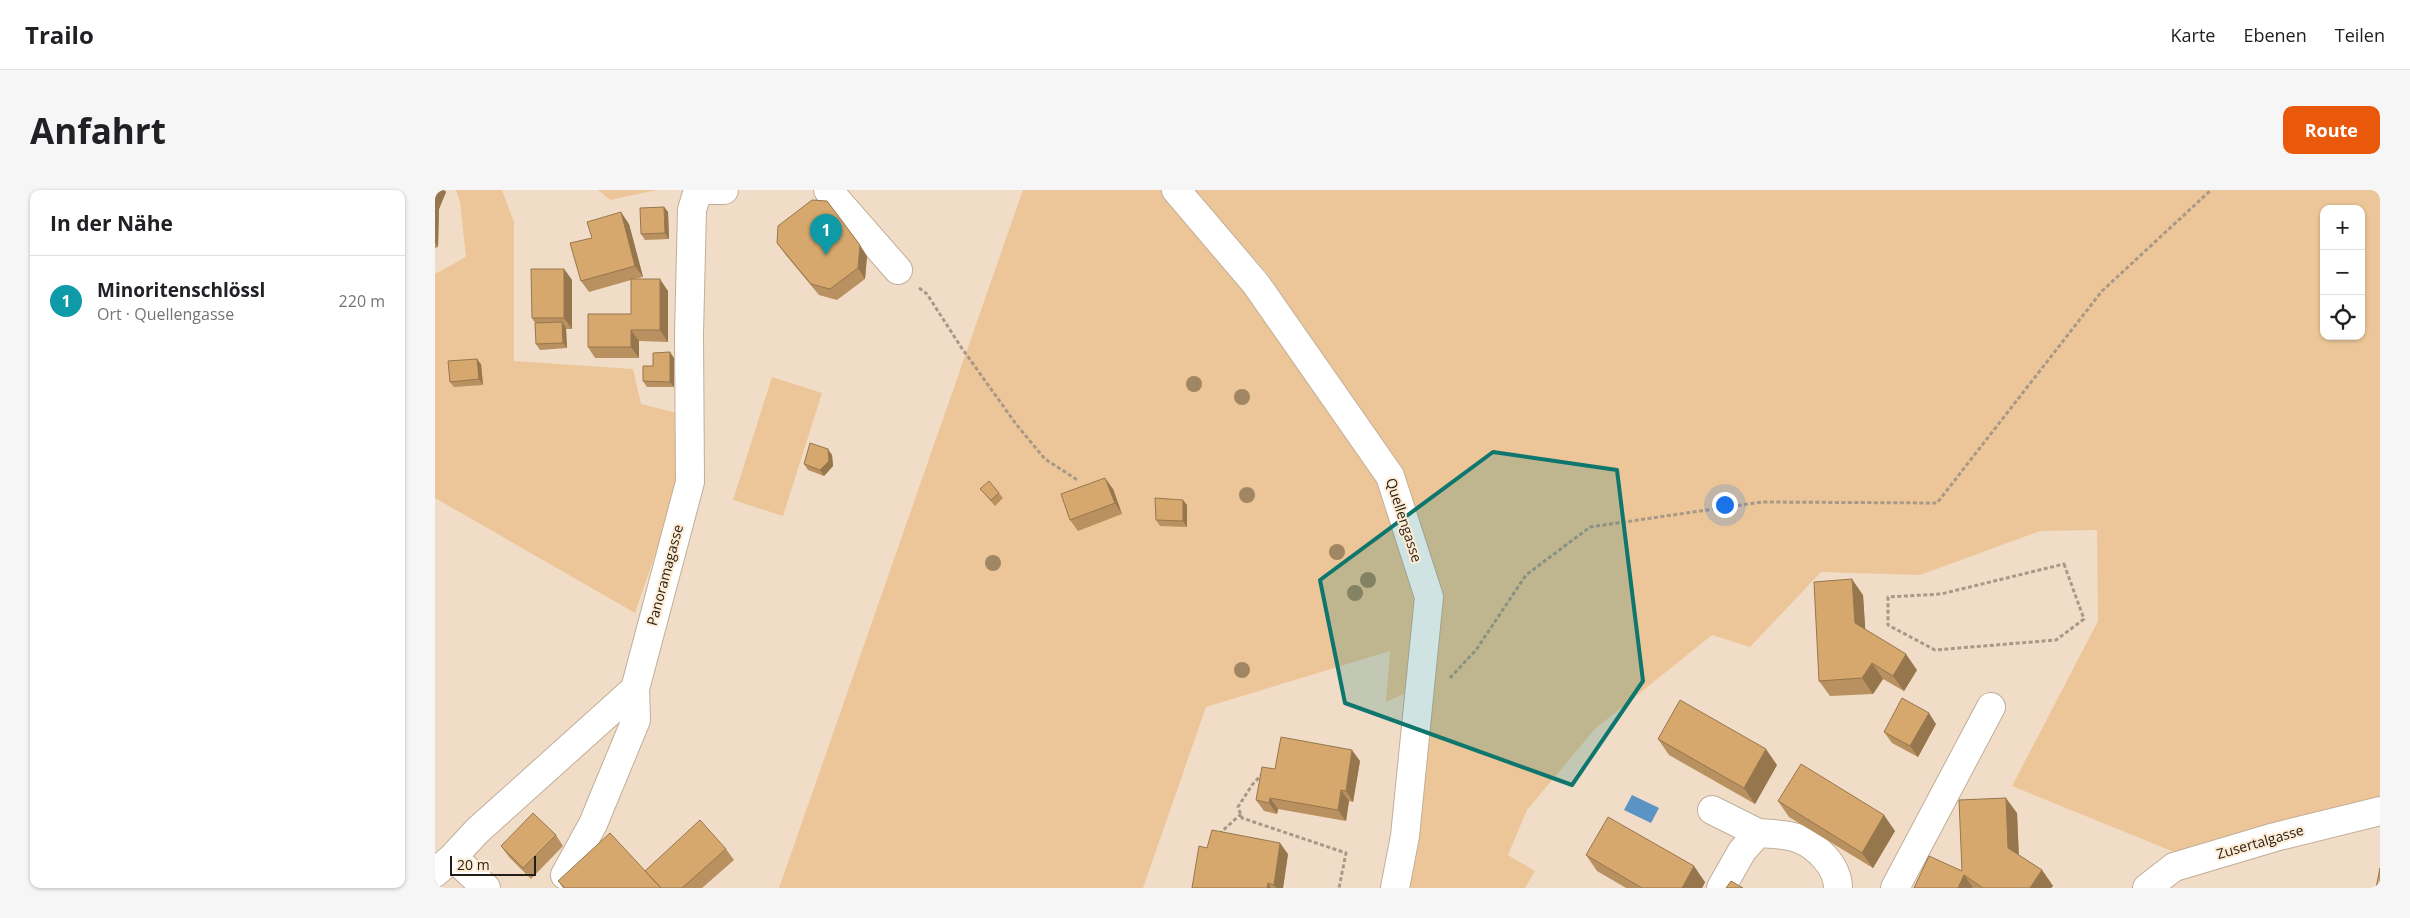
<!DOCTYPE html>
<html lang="de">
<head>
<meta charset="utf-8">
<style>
	:root { --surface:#fff; --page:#f6f6f6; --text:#202124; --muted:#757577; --line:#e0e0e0; --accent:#ea580c }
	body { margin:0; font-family:"Open Sans",sans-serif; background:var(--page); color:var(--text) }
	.controls { position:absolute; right:15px; top:15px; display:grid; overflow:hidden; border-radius:10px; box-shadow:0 1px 4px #0004 }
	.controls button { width:45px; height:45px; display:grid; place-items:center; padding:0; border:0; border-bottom:1px solid var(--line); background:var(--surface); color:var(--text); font:25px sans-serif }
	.scale { position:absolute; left:15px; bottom:12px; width:86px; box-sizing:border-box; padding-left:5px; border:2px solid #241d15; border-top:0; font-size:14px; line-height:18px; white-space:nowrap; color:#241d15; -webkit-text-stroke:4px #feebd4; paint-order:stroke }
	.you { position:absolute; left:1289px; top:314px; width:18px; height:18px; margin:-12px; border:4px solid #fff; border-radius:50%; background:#1a73e8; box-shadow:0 0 0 8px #1a73e833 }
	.badge { display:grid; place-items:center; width:32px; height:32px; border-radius:50%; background:var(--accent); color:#fff; font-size:16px; font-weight:700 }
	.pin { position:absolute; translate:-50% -41px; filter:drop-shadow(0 1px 2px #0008) }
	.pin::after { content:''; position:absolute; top:26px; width:18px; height:15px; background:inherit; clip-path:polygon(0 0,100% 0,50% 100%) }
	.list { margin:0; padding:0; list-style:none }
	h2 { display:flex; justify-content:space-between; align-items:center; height:65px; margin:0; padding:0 20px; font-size:21px }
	h2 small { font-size:16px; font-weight:400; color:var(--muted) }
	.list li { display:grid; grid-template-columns:32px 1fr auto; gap:15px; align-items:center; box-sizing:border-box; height:90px; padding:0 20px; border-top:1px solid var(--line) }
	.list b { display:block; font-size:19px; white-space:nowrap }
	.list p { margin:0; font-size:16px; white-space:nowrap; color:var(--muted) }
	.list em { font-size:16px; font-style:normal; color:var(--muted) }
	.icon { flex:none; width:28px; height:28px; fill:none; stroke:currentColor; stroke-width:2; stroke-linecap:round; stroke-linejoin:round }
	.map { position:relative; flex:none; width:1945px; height:698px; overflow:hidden; border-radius:10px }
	header { display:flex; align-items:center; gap:30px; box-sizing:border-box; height:70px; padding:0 25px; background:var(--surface); border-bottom:1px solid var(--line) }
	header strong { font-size:24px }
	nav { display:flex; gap:28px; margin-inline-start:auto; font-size:18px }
	.intro { display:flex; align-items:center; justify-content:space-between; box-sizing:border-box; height:120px; padding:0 30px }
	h1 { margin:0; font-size:35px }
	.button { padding:12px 22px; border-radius:10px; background:var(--accent); color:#fff; font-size:18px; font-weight:700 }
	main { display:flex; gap:30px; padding:0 30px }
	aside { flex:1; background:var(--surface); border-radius:10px; box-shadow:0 1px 4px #0004 }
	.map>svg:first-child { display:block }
</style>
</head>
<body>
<header>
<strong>Trailo</strong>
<nav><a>Karte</a><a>Ebenen</a><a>Teilen</a></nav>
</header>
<div class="intro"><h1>Anfahrt</h1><a class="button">Route</a></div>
<main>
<aside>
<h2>In der Nähe<small></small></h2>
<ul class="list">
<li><span class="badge" style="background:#0f9aa8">1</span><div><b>Minoritenschlössl</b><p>Ort · Quellengasse</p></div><em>220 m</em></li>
</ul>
</aside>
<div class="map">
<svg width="1945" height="698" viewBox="0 0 1945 698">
	<rect width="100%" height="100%" fill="#f1ddc7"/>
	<path fill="#ecc699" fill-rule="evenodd" d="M21,0h46l12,32v139l119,8 8,35 40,10 -7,85 -39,114 -200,-115v-224l31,-17 -6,-55z
		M163,0h59l-47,10z
		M588,0h153l214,286 39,121 -9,90 -34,15 4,-51 -184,56 -63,181h-364z
		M758,0h1187v607l-191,61 -177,-72 86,-165 -1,-91 -57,1 -120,44 -99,-3 -71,75 -38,-12 -117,94 -68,81 -19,45 27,16 -10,17h-119l24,-200 -30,-218 -133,-197zM1889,19h37v127h-37z
		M337,187l50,16 -39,123 -50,-16z"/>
	<path fill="#5b94c4" d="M1197,605l27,13 -8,15 -27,-13z"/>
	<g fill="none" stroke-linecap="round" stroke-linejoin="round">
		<defs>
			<path id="minor" d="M263,0h26
				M393,0l70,80
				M741,0l80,94 134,192 39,121 -24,239 -10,52
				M1277,620l46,23
				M18,667l33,31
				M0,683l18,-16 24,-26 158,-142 55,-207 -1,-148 3,-124 6,-20
				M130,685l28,-51 43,-104 -1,-31
				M1286,698l21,-37 16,-18c13,1 27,1 39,5 20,7 41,29 41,50
				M1460,698l96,-181
				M1712,698l27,-21 101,-30 105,-26"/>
		</defs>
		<use href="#minor" stroke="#c1ae98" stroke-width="30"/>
		<path stroke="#a89887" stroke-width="3" stroke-dasharray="4 2.5" stroke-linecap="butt" d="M484,98l8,6 34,53 55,77 29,35 34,22
			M1629,374l20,55 -28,21 -121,10 -47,-25v-28l53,-3z
			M1015,488l26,-28 50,-75 64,-48 172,-25 175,1 165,-212 109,-101
			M828,583l-11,12 -14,22 4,11 104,35 -7,35
			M784,644l22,-20"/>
		<use href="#minor" stroke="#fff" stroke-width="28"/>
	</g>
	<g fill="#a08662">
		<circle cx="759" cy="194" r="8"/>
		<circle cx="807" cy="207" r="8"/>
		<circle cx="812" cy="305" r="8"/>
		<circle cx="902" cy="362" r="8"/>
		<circle cx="558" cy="373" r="8"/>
		<circle cx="933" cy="390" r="8"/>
		<circle cx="920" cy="403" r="8"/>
		<circle cx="807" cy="480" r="8"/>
	</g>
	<path fill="#b9905f" d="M0,0h9l2,2 -7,17 -1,38 -3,1z
		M229,17l4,5 1,27 -24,1 -4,-6z
		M194,34l14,53 -9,2 34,12v51l-29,-1v17h-44l-7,-11 43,-33v-34l-42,12 -8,-11 11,-43z
		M342,53l90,13 -2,23 -28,21 -18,-5 -34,-41z
		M129,79l8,11v49h-6l1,19 -27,2 -4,-6 -1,-21 -3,-5z
		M239,168v29h-27l-4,-6 10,-15z
		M46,174l2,21 -29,2 -4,-5z
		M397,265l1,11 -9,10 -16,-6 -4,-6z
		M545,299l19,4 4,5 -8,8z
		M678,299l9,25 -44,17 -8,-11z
		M752,315v22l-27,-1 -4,-6z
		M1428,405l2,34 52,41 -13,21 -21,-12 -10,15 -43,2 -11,-15z
		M1501,534l-18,33 -26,-14 -8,-11z
		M1223,549l119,26 -22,39 -86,-49z
		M925,571l-7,41 -4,-1 -3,20 -68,-12 -1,5 -13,-3 -8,-11 19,-31z
		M1343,611l117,30 -22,37 -84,-51z
		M1582,623l2,42 23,15 11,16 -2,2h-137l48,-17z
		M121,645l7,11 -32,33 -22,-22 -8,-11z
		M772,658l81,6 -5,34h-91z
		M291,659l8,11 -32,28h-139l-5,-7 87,-10z
		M1151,665l119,27 -3,6h-76l-29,-17z"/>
	<path fill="#96764d" d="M0,0h9l2,2 -7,17 -1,38 -3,-5z
		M229,17l4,5 1,27 -4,-6z
		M186,22l8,12 14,53 -8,-11z
		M425,55l7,11 -2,23 -7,-11z
		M129,79l8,11v49l-8,-11z
		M225,89l8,12v51l-8,-12z
		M127,132l4,6 1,20 -4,-5z
		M196,140l8,11v17l-8,-11z
		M235,162l4,6v29l-4,-5z
		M42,169l4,5 2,21 -4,-6z
		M393,259l4,6 1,11 -9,10 -4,-6z
		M670,288l8,11 9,25 -7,-11z
		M748,310l4,5v22l-4,-6z
		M1417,389l11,16 3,44 -11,-16z
		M1471,464l11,16 -13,21 -11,-15z
		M1437,473l11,16 -10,15 -11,-16z
		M1494,523l7,11 -18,33 -8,-11z
		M1331,559l11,16 -22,39 -11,-16z
		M917,560l8,11 -7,41 -7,-11z
		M906,600l8,11 -3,20 -8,-11z
		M835,608l8,11 -1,5 -8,-11z
		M1571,608l11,15 2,51 -11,-16z
		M1449,625l11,16 -22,37 -11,-15z
		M845,653l8,11 -5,34h-7l-2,-3z
		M1259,676l11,16 -3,6h-20z
		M1607,680l11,16 -2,2h-21z
		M1529,685l9,13h-15z
		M833,693l3,5h-4z"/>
	<path fill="#d7a86e" stroke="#96764d" d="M377,10l15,1 33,44 -2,23 -28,21 -19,-5 -34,-41 1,-17z
		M229,17l1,26 -24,1 -1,-26z
		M186,22l14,54 -54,15 -11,-38 22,-5 -5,-16z
		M96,79h33v49h-32z
		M196,89h29v51h-29v17h-43v-33h43z
		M127,132l1,21 -27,1 -1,-21z
		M235,162v30l-27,-1v-15h10v-13z
		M42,169l2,20 -29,3 -2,-21z
		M375,253l18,6 1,12 -9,9 -16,-6z
		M670,288l10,25 -45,17 -9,-26z
		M554,291l10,12 -8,7 -11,-11z
		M720,308l28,2v21l-27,-1z
		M1417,389l3,44 51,31 -13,22 -21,-13 -10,15 -43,3 -5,-99z
		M1467,508l27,15 -19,33 -26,-14z
		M1245,510l86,49 -22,39 -86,-49z
		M846,547l71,13 -6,41 -5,-1 -3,20 -68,-12 -1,5 -13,-3 6,-33 13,2z
		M1366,574l83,51 -22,38 -84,-52z
		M1571,608l2,50 34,22 -12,18h-47l-19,-13 -6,13h-44l15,-32 33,15 -3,-71z
		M98,623l23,22 -33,33 -22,-22z
		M1173,627l86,49 -12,22h-40l-56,-33z
		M265,630l26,29 -44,39h-21l-16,-17z
		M777,640l68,13 -6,42 -6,-2 -1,5h-75l7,-42 8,2z
		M175,643l51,55h-96l-7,-7z
		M1945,678v20h-4z
		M1296,691l12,7h-17z"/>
	<path fill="#0f766e" fill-opacity="0.2" stroke="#0f766e" stroke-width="4" stroke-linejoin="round" d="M1058,262l124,18 26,211 -71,104 -227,-82 -25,-123z"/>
	<g text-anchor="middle" stroke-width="4" stroke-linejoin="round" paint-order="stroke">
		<g font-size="14" fill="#241d15" stroke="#feebd4">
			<text transform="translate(969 330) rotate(72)" y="5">Quellengasse</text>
			<text transform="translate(230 385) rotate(-75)" y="5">Panoramagasse</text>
			<text transform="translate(1825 652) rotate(-16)" y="5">Zusertalgasse</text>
		</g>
	</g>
</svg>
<div class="controls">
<button>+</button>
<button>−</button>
<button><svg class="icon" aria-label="locate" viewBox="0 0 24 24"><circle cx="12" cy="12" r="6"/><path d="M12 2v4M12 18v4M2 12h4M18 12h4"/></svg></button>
</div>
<div class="scale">20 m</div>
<div class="you"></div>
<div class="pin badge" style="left:391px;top:65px;background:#0f9aa8">1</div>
</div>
</main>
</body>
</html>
